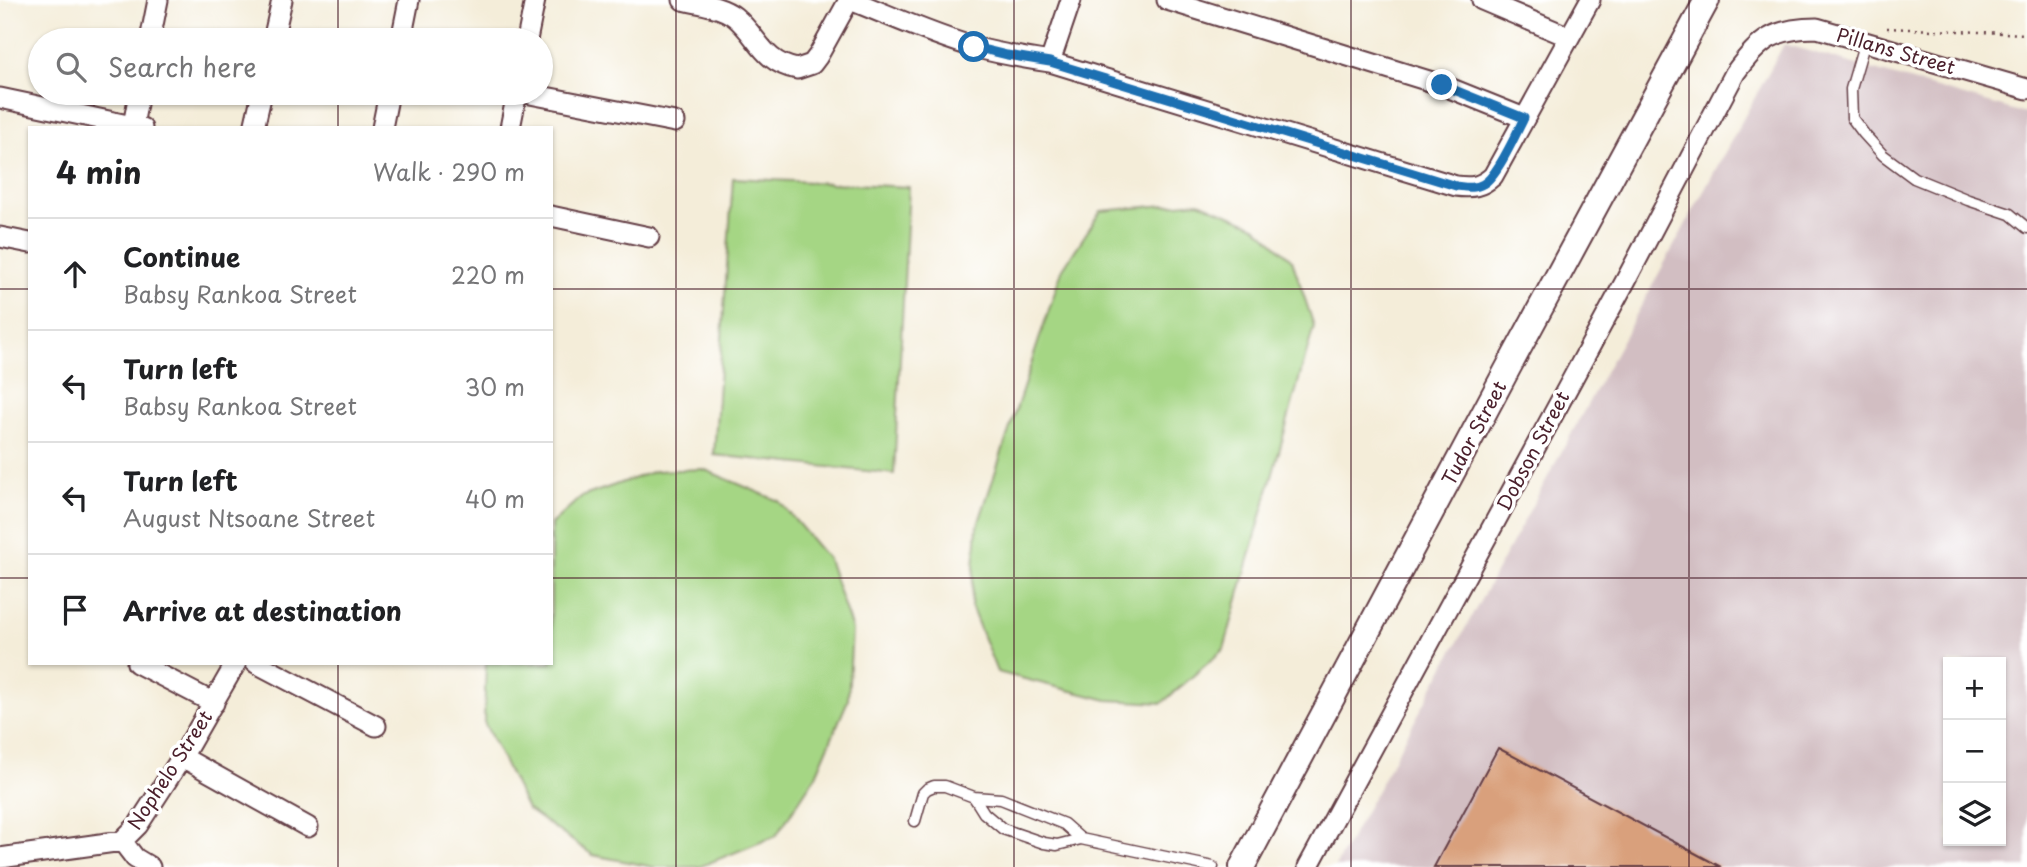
<!DOCTYPE html>
<html lang="en">
<head>
<meta charset="utf-8">
<style>
	:root { --surface:#fff; --page:#f2f2f2; --text:#202124; --muted:#757577; --line:#e0e0e0 }
	body { margin:0; font-family:"Playpen Sans",sans-serif; background:var(--page); color:var(--text) }
	.controls { position:absolute; right:21px; bottom:21px; display:grid; overflow:hidden; border-radius:0px; box-shadow:0 2px 5px #0004 }
	.controls button { width:63px; height:63px; display:grid; place-items:center; padding:0; border:0; border-bottom:2px solid var(--line); background:var(--surface); color:var(--text); font:35px sans-serif }
	.stop { position:absolute; width:21px; height:21px; margin:-16px; border:5px solid #1f6fb2; border-radius:50%; background:#fff }
	.stop.end { background:#1f6fb2; border-color:#fff; box-shadow:0 2px 7px #0008 }
	.list { margin:0; padding:0; list-style:none }
	h2 { display:flex; justify-content:space-between; align-items:center; height:91px; margin:0; padding:0 28px; font-size:30px }
	h2 small { font-size:23px; font-weight:400; color:var(--muted) }
	.list li { display:grid; grid-template-columns:46px 1fr auto; gap:21px; align-items:center; box-sizing:border-box; height:112px; padding:0 28px; border-top:2px solid var(--line) }
	.list b { display:block; font-size:26px; white-space:nowrap }
	.list p { margin:0; font-size:23px; white-space:nowrap; color:var(--muted) }
	.list em { font-size:23px; font-style:normal; color:var(--muted) }
	.icon { flex:none; width:38px; height:38px; fill:none; stroke:currentColor; stroke-width:2; stroke-linecap:round; stroke-linejoin:round }
	.map { position:relative; flex:none; width:2027px; height:867px; overflow:hidden }
	.search { position:absolute; background:var(--surface); box-shadow:0 2px 5px #0004; left:28px; top:28px; width:525px; height:77px; display:flex; align-items:center; gap:18px; box-sizing:border-box; padding:0 24px; border-radius:38px; color:var(--muted); font-size:26px }
	.panel { position:absolute; background:var(--surface); box-shadow:0 2px 5px #0004; left:28px; top:126px; width:525px; height:539px; border-radius:0px }
	.map>svg:first-child { display:block }
</style>
</head>
<body>
<div class="map">
<svg width="2027" height="867" viewBox="0 0 2027 867">
	<rect width="100%" height="100%" fill="#fff"/>
	<filter id="ink" filterUnits="userSpaceOnUse"><feTurbulence type="fractalNoise" baseFrequency=".0143" numOctaves="2"/><feDisplacementMap in="SourceGraphic" scale="14" xChannelSelector="R" yChannelSelector="G"/><feConvolveMatrix kernelMatrix="1 2 1 2 8 2 1 2 1" color-interpolation-filters="sRGB"/></filter>
	<filter id="wash" filterUnits="userSpaceOnUse"><feTurbulence type="fractalNoise" baseFrequency=".00686" numOctaves="4" result="noise"/><feDisplacementMap in="SourceGraphic" scale="28" xChannelSelector="R" yChannelSelector="G"/><feGaussianBlur stdDeviation="1.57" result="paint"/><feColorMatrix in="noise" values="0 0 0 0 0 0 0 0 0 0 0 0 0 0 0 0 0 1.4 0 .05"/><feComposite in="paint" operator="in"/></filter>
	<g filter="url(#wash)">
		<rect width="100%" height="100%" fill="#f4edd9"/>
		<path fill="#d2bec2" fill-rule="evenodd" d="M1784,44l243,70v753h-692zM1948,662h53v179h-53z"/>
		<path fill="#a5d684" stroke="#787a58" stroke-width="2" d="M733,178l176,9 -15,287 -180,-19z
			M1199,202l57,24 36,34 22,66 -90,323 -62,54 -55,-3 -110,-28 -26,-66 6,-78 85,-258 39,-59z
			M703,469l76,32 49,58 24,71 -4,70 -32,75 -40,61 -77,31h-46l-60,-12 -66,-46 -43,-87 2,-59h65v-139l30,-27 74,-26z"/>
		<g id="blocks">
			<path fill="#d9a07b" d="M1498,748l223,119h-287z"/>
		</g>
	</g>
	<g filter="url(#ink)">
		<use href="#blocks" fill-opacity="0" stroke="#643e45" stroke-width="2"/>
		<g fill="none" stroke-linecap="round" stroke-linejoin="round">
			<defs>
				<path id="service" d="M1865,41l-14,48 1,29 12,16 19,21 31,23 54,22 42,14 17,14
					M974,797l10,16 19,16 41,14 13,2 24,-6 132,28
					M915,821l8,-28 4,-4 7,-3h11l29,11 27,2 63,25 17,15"/>
				<path id="minor" d="M683,0c17,4 38,6 52,17 24,20 27,45 62,52l15,-5 6,-8 31,-56
					M850,0c41,16 82,35 124,47 25,7 50,11 76,15l406,124c16,2 25,1 37,-10l97,-176
					M1167,0l275,85 82,33
					M1482,0l87,37
					M150,40l8,-40
					M273,40l9,-40
					M401,40l8,-40
					M527,40l8,-40
					M1050,62l21,-62
					M525,93l150,29
					M0,98l142,30
					M133,126l6,-33
					M254,128l8,-35
					M382,128l7,-35
					M510,128l7,-35
					M551,216l98,21
					M0,237l30,6
					M137,663l77,40
					M256,663l120,63
					M182,757l126,70
					M122,841l13,17 15,9
					M0,858l122,-17 16,-16 44,-68 54,-94
					M1308,867l318,-587 109,-207c24,-33 39,-45 82,-45l210,61"/>
				<path id="tertiary" d="M1242,867l266,-499 199,-368"/>
			</defs>
			<use href="#service" stroke="#643e45" stroke-width="13"/>
			<use href="#minor" stroke="#643e45" stroke-width="23"/>
			<use href="#tertiary" stroke="#643e45" stroke-width="28"/>
			<path stroke="#643e45" stroke-width="2.5" stroke-dasharray="2 5" stroke-linecap="butt" d="M1887,28l140,6"/>
			<use href="#service" stroke="#fff" stroke-width="10"/>
			<use href="#minor" stroke="#fff" stroke-width="19"/>
			<use href="#tertiary" stroke="#fff" stroke-width="24"/>
		</g>
	</g>
	<g fill="none" stroke-linecap="round" stroke-linejoin="round" filter="url(#ink)">
		<path stroke="#1f6fb2" stroke-width="9" d="M974,47l33,8 43,7 406,124c9,1 19,3 27,-2 14,-7 33,-50 41,-66l-82,-33"/>
	</g>
	<path fill="none" stroke="#4a1f2b" stroke-width="2" stroke-opacity="0.55" d="M338,0v40M676,0v867M1014,0v867M1351,0v867M1689,0v867M338,93v35M0,289h30M551,289h1476M0,578h30M551,578h1476M338,663v204"/>
	<g text-anchor="middle" stroke-width="7" stroke-linejoin="round" paint-order="stroke">
		<g font-size="19" fill="#4a1f2b" stroke="#fff">
			<text transform="translate(1896 51) rotate(16)" y="7">Pillans Street</text>
			<text transform="translate(1474 433) rotate(-62)" y="7">Tudor Street</text>
			<text transform="translate(1533 451) rotate(-62)" y="7">Dobson Street</text>
			<text transform="translate(170 770) rotate(-57)" y="7">Nophelo Street</text>
		</g>
	</g>
</svg>
<div class="controls">
<button>+</button>
<button>−</button>
<button><svg class="icon" aria-label="layers" viewBox="0 0 24 24"><path d="M12 4l9 5-9 5-9-5zM3 14l9 5 9-5"/></svg></button>
</div>
<div class="stop" style="left:974px;top:47px"></div>
<div class="stop end" style="left:1442px;top:85px"></div>
<div class="search"><svg class="icon" aria-label="search" viewBox="0 0 24 24"><circle cx="10" cy="10" r="6"/><path d="M15 15l6 6"/></svg>Search here</div>
<section class="panel">
<h2>4 min<small>Walk · 290 m</small></h2>
<ul class="list">
<li><svg class="icon" aria-label="ahead" viewBox="0 0 24 24"><path d="M12 20V5M6 11l6-6 6 6"/></svg><div><b>Continue</b><p>Babsy Rankoa Street</p></div><em>220 m</em></li>
<li><svg class="icon" aria-label="left" viewBox="0 0 24 24"><path d="M17 20v-9H6M10 6l-5 5 5 5"/></svg><div><b>Turn left</b><p>Babsy Rankoa Street</p></div><em>30 m</em></li>
<li><svg class="icon" aria-label="left" viewBox="0 0 24 24"><path d="M17 20v-9H6M10 6l-5 5 5 5"/></svg><div><b>Turn left</b><p>August Ntsoane Street</p></div><em>40 m</em></li>
<li><svg class="icon" aria-label="arrive" viewBox="0 0 24 24"><path d="M6 21V4h12l-3 4 3 4H6"/></svg><div><b>Arrive at destination</b></div></li>
</ul>
</section>
</div>
</body>
</html>
